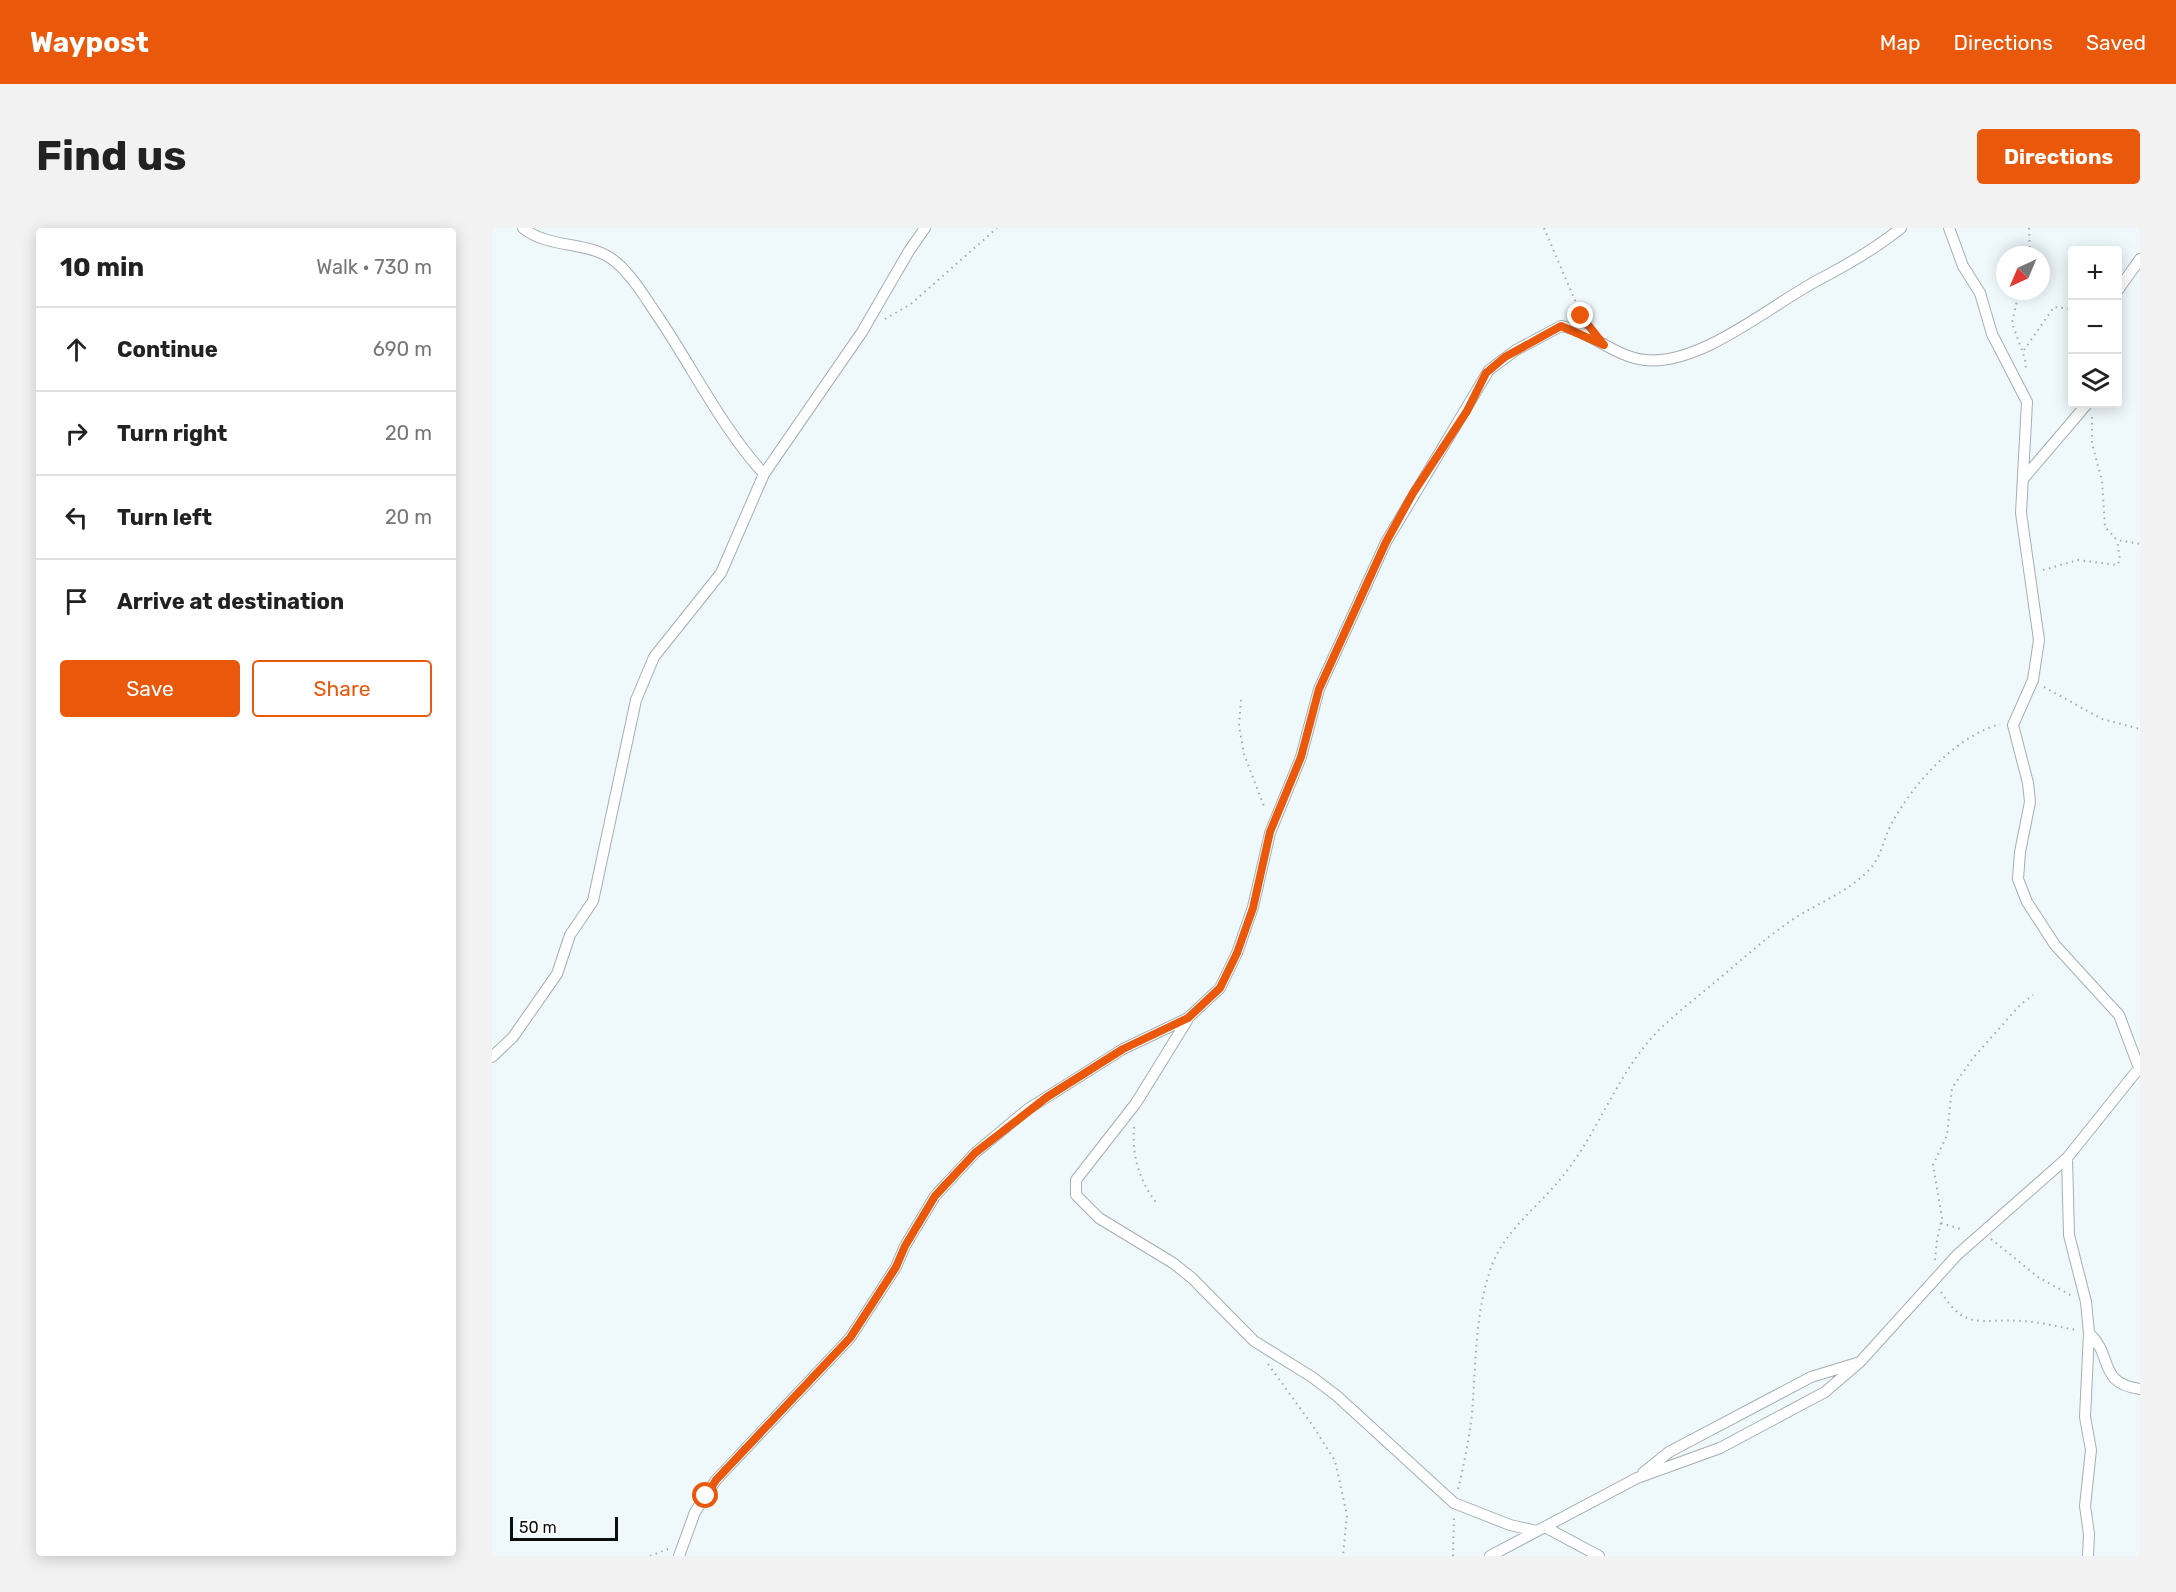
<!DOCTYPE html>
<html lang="en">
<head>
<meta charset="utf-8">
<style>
	:root { --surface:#fff; --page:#f2f2f2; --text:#222; --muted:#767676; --line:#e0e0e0; --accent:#ea580c }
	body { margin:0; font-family:Rubik,sans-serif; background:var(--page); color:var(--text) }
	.controls { position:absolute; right:18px; top:18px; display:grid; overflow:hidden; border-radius:6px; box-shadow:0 3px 15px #0003 }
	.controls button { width:54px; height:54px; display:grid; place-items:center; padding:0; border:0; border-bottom:2px solid var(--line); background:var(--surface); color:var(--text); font:30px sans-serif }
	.compass { position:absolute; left:1504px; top:18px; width:54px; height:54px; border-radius:50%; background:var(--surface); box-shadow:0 3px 15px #0003; rotate:224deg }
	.scale { position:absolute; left:18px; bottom:15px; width:108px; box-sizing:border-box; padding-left:6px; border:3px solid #0b0e0f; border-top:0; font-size:16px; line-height:21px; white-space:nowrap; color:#0b0e0f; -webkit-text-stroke:4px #fff; paint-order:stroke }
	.stop { position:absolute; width:18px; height:18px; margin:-14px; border:4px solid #ea580c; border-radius:50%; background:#fff }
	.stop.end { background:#ea580c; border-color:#fff; box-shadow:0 2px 6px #0008 }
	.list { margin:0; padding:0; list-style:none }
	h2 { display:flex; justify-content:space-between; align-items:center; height:78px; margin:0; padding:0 24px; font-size:26px }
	h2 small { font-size:20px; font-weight:400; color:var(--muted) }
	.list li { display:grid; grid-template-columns:39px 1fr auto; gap:18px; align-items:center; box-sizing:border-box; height:84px; padding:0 24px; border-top:2px solid var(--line) }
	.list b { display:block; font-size:22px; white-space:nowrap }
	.list em { font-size:20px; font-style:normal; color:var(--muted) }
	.actions { display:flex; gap:12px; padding:18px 24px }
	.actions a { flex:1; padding:14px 0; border:2px solid var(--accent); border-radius:6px; text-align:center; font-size:21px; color:var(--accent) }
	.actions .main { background:var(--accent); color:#fff }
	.icon { flex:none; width:33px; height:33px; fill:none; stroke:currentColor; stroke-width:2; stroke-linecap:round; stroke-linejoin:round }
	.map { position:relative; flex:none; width:1648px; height:1328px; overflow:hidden; border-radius:6px }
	header { display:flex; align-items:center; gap:36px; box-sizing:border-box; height:84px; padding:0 30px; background:var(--accent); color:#fff }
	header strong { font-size:28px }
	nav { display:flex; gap:33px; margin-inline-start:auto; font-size:21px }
	.intro { display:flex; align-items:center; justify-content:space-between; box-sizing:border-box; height:144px; padding:0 36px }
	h1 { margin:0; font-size:42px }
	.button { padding:15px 27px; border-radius:6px; background:var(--accent); color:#fff; font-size:21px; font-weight:700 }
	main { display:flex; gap:36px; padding:0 36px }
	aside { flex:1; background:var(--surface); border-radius:6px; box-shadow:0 3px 15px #0003 }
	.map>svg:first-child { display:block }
</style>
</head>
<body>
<header>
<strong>Waypost</strong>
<nav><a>Map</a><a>Directions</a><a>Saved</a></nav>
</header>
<div class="intro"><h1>Find us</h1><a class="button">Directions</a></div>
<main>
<aside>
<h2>10 min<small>Walk · 730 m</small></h2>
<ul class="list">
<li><svg class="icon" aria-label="ahead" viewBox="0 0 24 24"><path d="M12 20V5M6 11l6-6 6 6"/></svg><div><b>Continue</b></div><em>690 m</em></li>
<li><svg class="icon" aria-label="right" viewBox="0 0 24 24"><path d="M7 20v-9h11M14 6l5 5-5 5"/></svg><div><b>Turn right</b></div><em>20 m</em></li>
<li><svg class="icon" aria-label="left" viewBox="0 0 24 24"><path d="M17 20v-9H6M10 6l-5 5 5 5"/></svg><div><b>Turn left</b></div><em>20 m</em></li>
<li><svg class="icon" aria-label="arrive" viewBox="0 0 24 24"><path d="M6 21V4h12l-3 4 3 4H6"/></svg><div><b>Arrive at destination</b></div></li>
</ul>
<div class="actions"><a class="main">Save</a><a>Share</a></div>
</aside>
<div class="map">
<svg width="1648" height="1328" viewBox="0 0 1648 1328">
	<rect width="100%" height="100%" fill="#eff8fb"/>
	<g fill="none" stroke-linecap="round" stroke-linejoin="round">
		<defs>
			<path id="street" d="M31,0c27,22 69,12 94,35 17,15 29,36 42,55 35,52 63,110 105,156
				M1457,0l14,38 17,27 12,41 35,68 -6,111 18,127 -6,40 -20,45 15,58 2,19 -10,50 -2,27 9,23 28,43 64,70 20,53
				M1626,62l22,-31
				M1532,250l63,-74
				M696,791l-52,84 -60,77v15l23,23 74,45 19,15 62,63 58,36 25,19 117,107 56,22 27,6
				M0,829l21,-20 44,-63 13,-39 23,-34 43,-201 18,-43 67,-84 43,-99 98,-142 47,-81 16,-23
				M1575,930l2,77 17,67 3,31 -4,84 6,33 -6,56 4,28 -1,22
				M1597,1105c25,23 8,50 51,56
				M1151,1245l26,-21 142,-75 46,-14
				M1053,1299l54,29
				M187,1328l16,-44 21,-32 134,-142 46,-71 9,-21 30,-50 40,-43 53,-44 95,-60 65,-31 32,-30 17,-35 16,-46 17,-74 31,-76 18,-68 67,-147 103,-172 27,-20 45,-24c27,4 54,31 84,34 56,6 127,-56 175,-81 29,-15 55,-30 81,-51
				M998,1328l147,-78 83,-30 105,-56 35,-30 97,-107 110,-97 73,-91"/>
		</defs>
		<use href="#street" stroke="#a6aeb2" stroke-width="12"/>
		<path stroke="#a3aaac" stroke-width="2" stroke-dasharray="1.5 4.5" stroke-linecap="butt" d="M1052,0l39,91
			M1537,0l1,27
			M1527,63l-7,32 13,36 1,10
			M393,91l26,-15 86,-76
			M1532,122l30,-43 18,2
			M1600,189v26l10,38 3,46 12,13 23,4
			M1551,342l35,-10 39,5 3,-5 -3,-20
			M1552,459l58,32 38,10
			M749,472l-2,26 5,28 21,55
			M642,899c-2,30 5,54 24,78
			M1449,995l23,7
			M1499,1011l47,38 34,19
			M1443,1032l2,-20 5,-22 -9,-53 14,-30 5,-47 21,-30 48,-54 12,-9
			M1449,1064c25,40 40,26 81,29 18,1 37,6 55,9
			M776,1136l45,62 22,35 12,54 -4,41
			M966,1261c7,-29 13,-58 15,-88 3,-46 3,-93 19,-136 14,-37 51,-62 74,-93 35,-45 53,-103 95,-144 19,-18 40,-34 60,-51 24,-20 48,-42 74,-59 25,-16 53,-26 74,-48 14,-15 14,-32 24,-49 22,-39 62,-84 107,-97
			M158,1328l18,-7
			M961,1328l1,-41"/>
		<use href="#street" stroke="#fff" stroke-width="10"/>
	</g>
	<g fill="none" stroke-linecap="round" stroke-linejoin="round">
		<path stroke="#ea580c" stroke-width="8" d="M214,1268l10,-16 134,-142 46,-71 9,-21 30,-50 40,-43 72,-56 76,-48 65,-31 32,-30 17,-35 16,-45 17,-76 31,-75 18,-68 67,-147 27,-49 54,-82 19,-38 19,-16 56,-31 43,19 -23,-29"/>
	</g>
</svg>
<div class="controls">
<button>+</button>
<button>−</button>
<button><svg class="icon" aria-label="layers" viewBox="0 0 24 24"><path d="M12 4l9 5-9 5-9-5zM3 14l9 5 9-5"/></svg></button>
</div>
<svg class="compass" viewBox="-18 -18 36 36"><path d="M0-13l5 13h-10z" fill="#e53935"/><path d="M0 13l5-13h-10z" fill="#767676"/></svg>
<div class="scale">50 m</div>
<div class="stop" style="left:214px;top:1268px"></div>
<div class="stop end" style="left:1089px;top:88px"></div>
</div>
</main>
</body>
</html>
